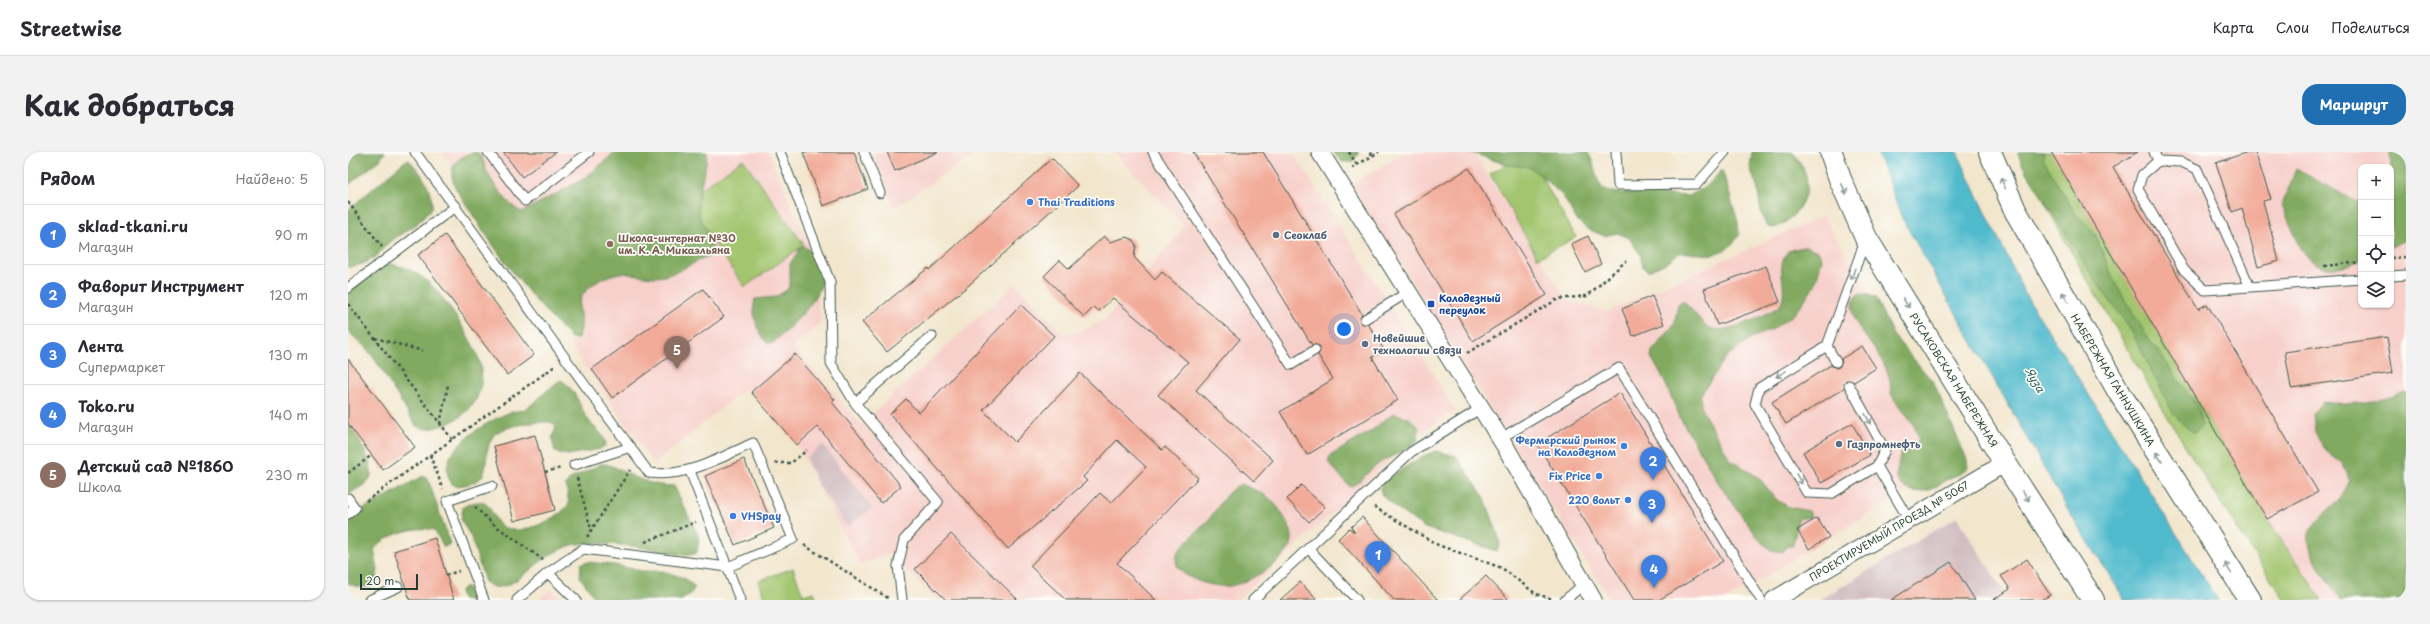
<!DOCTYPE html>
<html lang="ru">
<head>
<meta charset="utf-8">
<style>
	:root { --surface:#fff; --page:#f2f2f3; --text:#2b2b33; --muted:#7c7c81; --line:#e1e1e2; --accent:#1f6fb2 }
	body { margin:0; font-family:"Playpen Sans",sans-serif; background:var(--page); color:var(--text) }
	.controls { position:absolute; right:12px; top:12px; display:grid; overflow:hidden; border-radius:8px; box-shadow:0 1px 3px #0004 }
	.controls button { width:36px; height:36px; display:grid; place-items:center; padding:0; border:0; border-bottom:1px solid var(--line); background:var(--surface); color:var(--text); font:20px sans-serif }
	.scale { position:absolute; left:12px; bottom:10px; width:58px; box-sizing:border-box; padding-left:4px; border:2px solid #1f3d34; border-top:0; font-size:11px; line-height:14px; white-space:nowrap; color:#1f3d34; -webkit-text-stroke:3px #fdfcf7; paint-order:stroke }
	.you { position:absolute; left:996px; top:177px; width:14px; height:14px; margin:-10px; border:3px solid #fff; border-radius:50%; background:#1a73e8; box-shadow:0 0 0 6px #1a73e833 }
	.badge { display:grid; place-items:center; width:26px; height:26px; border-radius:50%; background:var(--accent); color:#fff; font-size:13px; font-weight:700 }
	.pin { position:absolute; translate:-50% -33px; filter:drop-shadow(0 1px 2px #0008) }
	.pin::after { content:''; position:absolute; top:21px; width:14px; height:12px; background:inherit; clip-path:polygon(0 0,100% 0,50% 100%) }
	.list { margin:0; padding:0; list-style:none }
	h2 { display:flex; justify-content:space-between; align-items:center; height:52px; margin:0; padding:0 16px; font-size:17px }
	h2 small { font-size:13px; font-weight:400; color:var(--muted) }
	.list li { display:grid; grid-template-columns:26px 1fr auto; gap:12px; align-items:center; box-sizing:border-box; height:60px; padding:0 16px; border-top:1px solid var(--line) }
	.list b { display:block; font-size:15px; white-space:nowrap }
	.list p { margin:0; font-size:13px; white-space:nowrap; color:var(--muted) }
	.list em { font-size:13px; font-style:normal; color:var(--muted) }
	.icon { flex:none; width:22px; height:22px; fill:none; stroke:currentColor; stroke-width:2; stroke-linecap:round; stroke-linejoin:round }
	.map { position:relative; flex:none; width:2058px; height:448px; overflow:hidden; border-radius:16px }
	header { display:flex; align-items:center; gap:24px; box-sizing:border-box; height:56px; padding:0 20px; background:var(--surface); border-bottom:1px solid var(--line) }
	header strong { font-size:19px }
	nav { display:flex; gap:22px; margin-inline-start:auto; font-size:14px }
	.intro { display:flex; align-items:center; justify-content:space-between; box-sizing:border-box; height:96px; padding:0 24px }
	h1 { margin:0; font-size:28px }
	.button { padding:10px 18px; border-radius:16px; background:var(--accent); color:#fff; font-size:14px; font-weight:700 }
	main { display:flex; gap:24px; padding:0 24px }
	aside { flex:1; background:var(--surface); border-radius:16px; box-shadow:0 1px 3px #0004 }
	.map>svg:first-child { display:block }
</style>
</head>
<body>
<header>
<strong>Streetwise</strong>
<nav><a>Карта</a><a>Слои</a><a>Поделиться</a></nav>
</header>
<div class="intro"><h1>Как добраться</h1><a class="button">Маршрут</a></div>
<main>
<aside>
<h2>Рядом<small>Найдено: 5</small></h2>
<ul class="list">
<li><span class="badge" style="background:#3f7fe0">1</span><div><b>sklad-tkani.ru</b><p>Магазин</p></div><em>90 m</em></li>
<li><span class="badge" style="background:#3f7fe0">2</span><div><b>Фаворит Инструмент</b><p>Магазин</p></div><em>120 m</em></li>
<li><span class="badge" style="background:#3f7fe0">3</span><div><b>Лента</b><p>Супермаркет</p></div><em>130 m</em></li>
<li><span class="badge" style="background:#3f7fe0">4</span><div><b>Toko.ru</b><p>Магазин</p></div><em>140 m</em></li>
<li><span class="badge" style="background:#8d6e63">5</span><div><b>Детский сад №1860</b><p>Школа</p></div><em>230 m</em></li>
</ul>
</aside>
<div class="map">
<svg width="2058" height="448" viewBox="0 0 2058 448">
	<rect width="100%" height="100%" fill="#fdfcf7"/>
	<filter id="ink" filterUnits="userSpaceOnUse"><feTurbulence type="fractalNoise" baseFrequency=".025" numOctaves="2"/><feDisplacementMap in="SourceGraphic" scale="8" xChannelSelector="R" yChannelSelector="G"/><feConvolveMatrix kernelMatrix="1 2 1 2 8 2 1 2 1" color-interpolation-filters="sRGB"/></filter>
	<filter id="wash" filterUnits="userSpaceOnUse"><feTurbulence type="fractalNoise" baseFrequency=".012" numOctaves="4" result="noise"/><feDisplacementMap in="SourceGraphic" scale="16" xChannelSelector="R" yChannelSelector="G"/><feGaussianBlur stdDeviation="0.9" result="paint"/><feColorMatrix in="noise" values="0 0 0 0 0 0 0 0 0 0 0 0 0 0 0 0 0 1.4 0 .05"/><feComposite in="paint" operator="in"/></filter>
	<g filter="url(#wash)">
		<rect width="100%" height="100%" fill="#f2e6cd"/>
		<path fill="#f7d0cb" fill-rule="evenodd" d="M93,0h328l39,93 13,77 -28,25 68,77 154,-140 47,49 16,-1 28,-13 79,-92 -71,-75h179l163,259 -37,22 -182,167h-299l-49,-46 -29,11 -63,-120 -50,-58 -93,77 -84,-119 12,-11z
			M525,0h105l-85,56z
			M1058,0h67l94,148 40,12 216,-96 144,239 -241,145h-116l-259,-416z
			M1704,0h354v448h-84l-55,-81zM2013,15h30v138h-30z
			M203,437l11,11h-23z"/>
		<path fill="#d2bec2" d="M475,293l49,63 -24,19 -31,-44 -11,-25z
			M1609,365l52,83h-189z"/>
		<path fill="#a2c56e" stroke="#608151" d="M1179,0l49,85 -38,21 -48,-84z
			M1673,0h31l215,367 55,81h-37c-62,-90 -120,-185 -174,-280 -32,-55 -65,-109 -90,-168z
			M395,7l61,86 -59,42 -61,-86z
			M445,416l10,27 11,-3 3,8h-52l-7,-19z"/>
		<path fill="#81aa61" stroke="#50744a" d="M0,0h37l-5,8 -32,25z
			M129,0c8,7 6,12 10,20 6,11 23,36 35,40l63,-34 30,-26h92c0,20 -12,42 -8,62 4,16 21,27 10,43 -16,4 -29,16 -45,19 -14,3 -26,-2 -39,-3 -14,-1 -38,12 -44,25 -6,12 6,25 -4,41l-6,-1c-39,-38 -73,-83 -102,-129 -6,-10 -16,-21 -17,-33 -1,-15 11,-22 25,-24z
			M985,0h26l-7,10h-10z
			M1121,0h118c11,13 6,37 24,40l78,4 18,-10 15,-16 16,52 1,13c-20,30 -34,16 -60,18l-13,10 -18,8 -5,-4 -3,-13 -11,-16 -12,-5 -13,3 -18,-8 -10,-9 -13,-23 -24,-22 -11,-7 -20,-2z
			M1404,0h41c5,8 11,15 13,24 5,21 -14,49 -35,52l-5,-3 -5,-12 -4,-27 -7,-18z
			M1669,0h27l-1,7 31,53 21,22 19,47 31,52 53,74 4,19 -7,7 -8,-5 -14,-15 -41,-81 -41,-58 -68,-108z
			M2042,0h16v88l-15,7 1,-67z
			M61,8c13,13 24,30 23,49l-15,15 -28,18 -14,15 -12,7 -15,3v-57l57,-49z
			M1948,17l65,35v56c-55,24 -60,-13 -79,-55z
			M454,93c4,3 12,7 15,11 24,28 -26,70 -44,87h-6c-10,-12 -16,-29 -12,-44l20,-2 12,-7 3,-6v-20z
			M1458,94l13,6 3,7 -7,26 -20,28 -22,16 -19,8 -28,20 -26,39 2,14 28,49 29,19 18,22 12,7 20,4 2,6 -13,2 -5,27h-6l-4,6 -12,-2 -10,-8 -40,-55 -41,-69 -16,-38 -13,-23 1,-6 22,-26 4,-20 5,-4c9,8 15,18 24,25 14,12 58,-11 72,-19 12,-19 -6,-38 9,-56z
			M40,112c15,1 28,8 39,17 16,13 52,67 54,87 4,25 -10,47 -33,55 -11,4 -21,9 -32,3l-38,-62 -12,-16 -18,-17v-39l34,-26z
			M1511,141l16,4 18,38 41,48 33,77 1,7c-6,9 -12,7 -20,12 -7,3 -12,9 -19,11 -14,4 -28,0 -33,-14l5,-26 18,-10c-6,-25 -20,-29 -28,-47 -1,-4 0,-8 -1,-12 -1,-8 -7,-18 -11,-25 -9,-16 -41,-45 -20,-63z
			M213,228c17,12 16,22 26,38 6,10 17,14 19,27l-6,4 -32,6 -13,-3 -3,-13 4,-13 -5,-4c-12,-1 -50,4 -57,13 -17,23 7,49 -40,51 -27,-30 32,-65 57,-74 4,-1 8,-1 12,-2 12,-5 25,-23 38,-30z
			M2058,240v208h-65c-10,-16 -43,-54 -29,-73 8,-10 20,-18 28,-28 4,-5 7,-13 10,-19l-8,-17 -16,-12 -11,-19 -2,-19 9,-11c28,4 57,0 84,-10z
			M1045,261l16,5 10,9 -2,14c-15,13 -27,14 -40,24 -10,7 -16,17 -27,22l-22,-25 2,-6 41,-25z
			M0,272c8,10 28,42 22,54 -5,9 -16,11 -22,18z
			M1088,299l20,5 29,42 14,40 1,7 -3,6 -72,-23 -28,-19 -15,-14 -2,-6 2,-7 41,-26z
			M253,312c11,0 16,5 25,9 16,8 31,13 48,13l23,47 2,7 -2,13c-12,5 -21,0 -33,-2 -22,-4 -71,-11 -92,-6 -8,3 -18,7 -25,12 -15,9 -44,43 -62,25l-14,-45 -10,-17 2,-13c33,-17 24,13 42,21 17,8 54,-9 64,-24l-3,-19 4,-6z
			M75,324l5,3 22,65 -6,3 -10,-17c-17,-5 -51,5 -60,20l4,20 -3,14c-9,5 -18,4 -27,-1v-61l15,-13z
			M893,332c28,12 32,13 47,40 4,7 6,16 2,23 -8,16 -43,37 -60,39 -14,2 -53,-7 -54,-25 -1,-9 10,-19 16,-25 6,-5 12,-11 17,-17 11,-13 16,-28 32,-35z
			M240,410l27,3 27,6h21l21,7 11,9 -4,6 -9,7h-86l-16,-23 1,-13z
			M118,434l6,14h-10l-2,-9z"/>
		<path fill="#50bacc" stroke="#387c80" d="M1529,0h80l67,140 194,308h-93l-57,-90 -166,-292z"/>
		<g id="blocks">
			<path fill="#f2ab99" d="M155,0h53l-34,25z
				M455,0h51l14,37 -45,17z
				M539,0h51l-43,19z
				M845,0h70l99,162 -2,8 3,2h5l16,26 -12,7 26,43 -91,55 -27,-43 53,-33 -15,-24 2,-8 -3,-2h-5z
				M1703,0h87l-25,15 85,142 9,-5 111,188 -51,27z
				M1900,0h7l16,47 -8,2 16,60 -21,6 -16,-59 -10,4 -16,-49z
				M704,6l26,28 -109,99 -82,67 -25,-30 66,-54 1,2z
				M1121,16l78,127 -74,46 -79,-127z
				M97,83l89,120 -27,20 -89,-120z
				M756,84l6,6 17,-5 5,2 4,6 -2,12 21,23 7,-8 78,67 -44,51 77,70 -19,21 -96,-86 30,-33 -75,-64 -14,13 -5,-4 -10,10 -40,-41 16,-16 9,9z
				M1240,84l13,28 -16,8 -14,-28z
				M1418,114l14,36 -63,23 -13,-36z
				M355,137l21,28 -112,81 -20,-29z
				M1304,144l12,28 -31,12 -11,-27z
				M673,153l33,31 -71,74 32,32 65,-69 82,77 3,-3 33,31 -81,85 39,37h-90l-36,-34 70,-73 11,10 35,-36 -29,-27 -34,37 4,4 -79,68 -118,-135 16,-15 13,14z
				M2039,185l6,36 -102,15 -6,-36z
				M1514,194l14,22 -22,14 -8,-2 -2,8 -58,36 -14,-22 59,-37 5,3 3,-1 3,-5 -1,-3z
				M447,202l40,46 -3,2 69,84 -20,17 -63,-76 -21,18 -46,-53z
				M0,207l67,88 -32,23 -35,-46z
				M1272,241l103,168 -64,39h-25l-97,-156z
				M1504,271l18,32 -49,28 -18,-31z
				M187,283l20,75 -41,11 -20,-75z
				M396,307l30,69 -39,17 -30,-69z
				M953,333l24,22 -16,15 -22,-23z
				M1014,365l76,83h-44l-56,-61 11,-11 6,5 -4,-6z
				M1469,366l12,19 -20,12 -12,-19z
				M603,382l67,66h-72l-31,-31z
				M87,386l19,62h-44l-16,-49z
				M1679,407l23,36 -9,5h-48l17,-11 -9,-13z
				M1603,410l24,38h-84z
				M1138,424l23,24h-50z
				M952,430l17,18h-37z"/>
		</g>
	</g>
	<g filter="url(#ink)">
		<use href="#blocks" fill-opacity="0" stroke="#3f564b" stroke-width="1"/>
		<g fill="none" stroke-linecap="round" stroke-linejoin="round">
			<defs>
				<path id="lane" d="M67,0l234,321c37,5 71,-15 104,-30l40,96 -65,28 -145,-18 -35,24 -31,27
					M140,0l37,49 64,-49
					M432,0l50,130 1,81 24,40 83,99 -34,38 -6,26 4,34
					M516,0l16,41
					M805,0l138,213 24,-15
					M1268,0l2,33 79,-1 28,-32
					M1806,0l4,9 23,1 16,7 53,118 111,-8
					M1810,9l-16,14 -4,14 46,81 21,20 45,-3
					M1517,89l-38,105 -68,42 -4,16 52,89 24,1 46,-28
					M2043,124l15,-1
					M0,136l108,-82
					M1017,167l43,-27
					M1479,194l9,16
					M1501,233l36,65 -8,16 32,54
					M507,251l77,-67
					M1153,286l118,-70 142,232
					M226,313l57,-18
					M342,319l50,129
					M0,346l7,10 -7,6
					M961,397l48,51
					M200,421l28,27
					M21,448l29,-13
					M136,448l-37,-99 45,-15
					M905,448l158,-148 70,-44
					M1217,448l19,-16"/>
				<path id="street" d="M972,0l185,294 88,154
					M1426,448l231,-137"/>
				<path id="secondary" d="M1483,0l9,27 26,59 139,225 88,137
					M1642,0l25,58 104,182 131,208"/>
			</defs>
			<use href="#lane" stroke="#3f564b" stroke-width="11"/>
			<use href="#street" stroke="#3f564b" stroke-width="19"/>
			<use href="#secondary" stroke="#3f564b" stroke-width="24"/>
			<path stroke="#3f564b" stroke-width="2.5" stroke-dasharray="3 3" stroke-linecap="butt" d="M1001,0l8,13
				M1023,0l1,4
				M1004,16l27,-16
				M0,50l34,45
				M2043,106l15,-1
				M1976,114l37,-4
				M0,152l104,135
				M27,186l48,13
				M1119,201l91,-54 29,-3 39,-35
				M92,272l8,-39
				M82,303l13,34
				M427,311h16l16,-13
				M197,320l16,-4
				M0,321l24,-18
				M229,326l14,51
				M18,349l189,-135
				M127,355l17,16 51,37
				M1026,355l64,38 64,23 34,26 17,5
				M239,385l43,-67
				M297,390l51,-20
				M456,393l84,53
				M98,423l13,-4"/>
			<use href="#lane" stroke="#fff" stroke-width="9"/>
			<use href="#street" stroke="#fff" stroke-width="17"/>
			<use href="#secondary" stroke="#fff" stroke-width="22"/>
		</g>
		<defs><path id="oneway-shaft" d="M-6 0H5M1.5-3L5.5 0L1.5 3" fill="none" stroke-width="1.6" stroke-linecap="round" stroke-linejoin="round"/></defs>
		<g stroke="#8f9e9a">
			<use href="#oneway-shaft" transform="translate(1655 31) rotate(-113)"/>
			<use href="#oneway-shaft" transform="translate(1496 37) rotate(66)"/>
			<use href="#oneway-shaft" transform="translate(1505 122) rotate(109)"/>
			<use href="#oneway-shaft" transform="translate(1717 145) rotate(-120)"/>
			<use href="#oneway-shaft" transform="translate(1558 151) rotate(58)"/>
			<use href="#oneway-shaft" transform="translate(1433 222) rotate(149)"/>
			<use href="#oneway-shaft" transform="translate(1520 267) rotate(61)"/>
			<use href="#oneway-shaft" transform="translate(1811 305) rotate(-122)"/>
			<use href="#oneway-shaft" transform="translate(1451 327) rotate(60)"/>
			<use href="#oneway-shaft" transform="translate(1678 344) rotate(58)"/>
			<use href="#oneway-shaft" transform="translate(1880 416) rotate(-122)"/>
		</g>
	</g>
	<g fill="#3f7fe0" stroke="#fdfcf7" stroke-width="1.5">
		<circle cx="682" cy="50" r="4"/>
		<circle cx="1276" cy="294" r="4"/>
		<circle cx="1251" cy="324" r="4"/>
		<circle cx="1280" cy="348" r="4"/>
		<circle cx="385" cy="364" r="4"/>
	</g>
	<g fill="#5c6f8a" stroke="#fdfcf7" stroke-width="1.5">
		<circle cx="928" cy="83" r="4"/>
		<circle cx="1017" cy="192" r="4"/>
		<circle cx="1491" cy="292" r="4"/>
	</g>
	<circle fill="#8d6e63" stroke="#fdfcf7" stroke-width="1.5" cx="262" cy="92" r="4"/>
	<rect fill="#1a4fb4" stroke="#fdfcf7" stroke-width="1.5" x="1079" y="148" width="8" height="8" rx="2"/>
	<g text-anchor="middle" stroke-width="3.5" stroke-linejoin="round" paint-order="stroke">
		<g font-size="10" font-weight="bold" fill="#366cbe" stroke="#fdfcf7" text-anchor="end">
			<text x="690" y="54" text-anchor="start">Thai Traditions</text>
			<text x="1268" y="292">Фермерский рынок<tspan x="1268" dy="12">на Колодезном</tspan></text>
			<text x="1243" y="328">Fix Price</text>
			<text x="1272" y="352">220 вольт</text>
			<text x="393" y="368" text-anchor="start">VHSpay</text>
		</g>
		<g font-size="10" font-weight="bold" fill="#4e5e75" stroke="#fdfcf7" text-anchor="start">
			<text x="936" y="87">Сеоклаб</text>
			<text x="1025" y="190">Новейшие<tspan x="1025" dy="12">технологии связи</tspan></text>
			<text x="1499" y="296">Газпромнефть</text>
		</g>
		<g font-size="10" font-weight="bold" fill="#785e54" stroke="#fdfcf7" text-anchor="start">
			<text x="270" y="90">Школа-интернат №30<tspan x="270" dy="12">им. К. А. Микаэльяна</tspan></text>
		</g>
		<g font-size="10" font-weight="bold" fill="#164399" stroke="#fdfcf7" text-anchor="start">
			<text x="1091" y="150">Колодезный<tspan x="1091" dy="12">переулок</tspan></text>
		</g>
		<g font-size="10" fill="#1f3d34" stroke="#fdfcf7">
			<text transform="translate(1606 228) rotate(58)" y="4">РУСАКОВСКАЯ НАБЕРЕЖНАЯ</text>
			<text transform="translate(1765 228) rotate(59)" y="4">НАБЕРЕЖНАЯ ГАННУШКИНА</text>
			<text transform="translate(1541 379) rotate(-31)" y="4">ПРОЕКТИРУЕМЫЙ ПРОЕЗД № 5067</text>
		</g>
		<g font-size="11" font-style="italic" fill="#2e6262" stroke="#fdfcf7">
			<text transform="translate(1687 228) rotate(60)" y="4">Яуза</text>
		</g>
	</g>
</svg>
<div class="controls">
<button>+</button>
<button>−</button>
<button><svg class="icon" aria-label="locate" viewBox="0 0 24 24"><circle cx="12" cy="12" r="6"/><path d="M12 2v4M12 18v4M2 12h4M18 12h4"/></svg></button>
<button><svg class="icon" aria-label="layers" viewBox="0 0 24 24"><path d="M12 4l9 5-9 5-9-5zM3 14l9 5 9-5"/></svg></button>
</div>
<div class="scale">20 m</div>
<div class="you"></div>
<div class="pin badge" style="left:1030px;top:422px;background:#3f7fe0">1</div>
<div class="pin badge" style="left:1305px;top:328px;background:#3f7fe0">2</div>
<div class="pin badge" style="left:1304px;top:371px;background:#3f7fe0">3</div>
<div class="pin badge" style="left:1306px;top:436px;background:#3f7fe0">4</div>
<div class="pin badge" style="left:329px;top:217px;background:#8d6e63">5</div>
</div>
</main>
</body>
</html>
